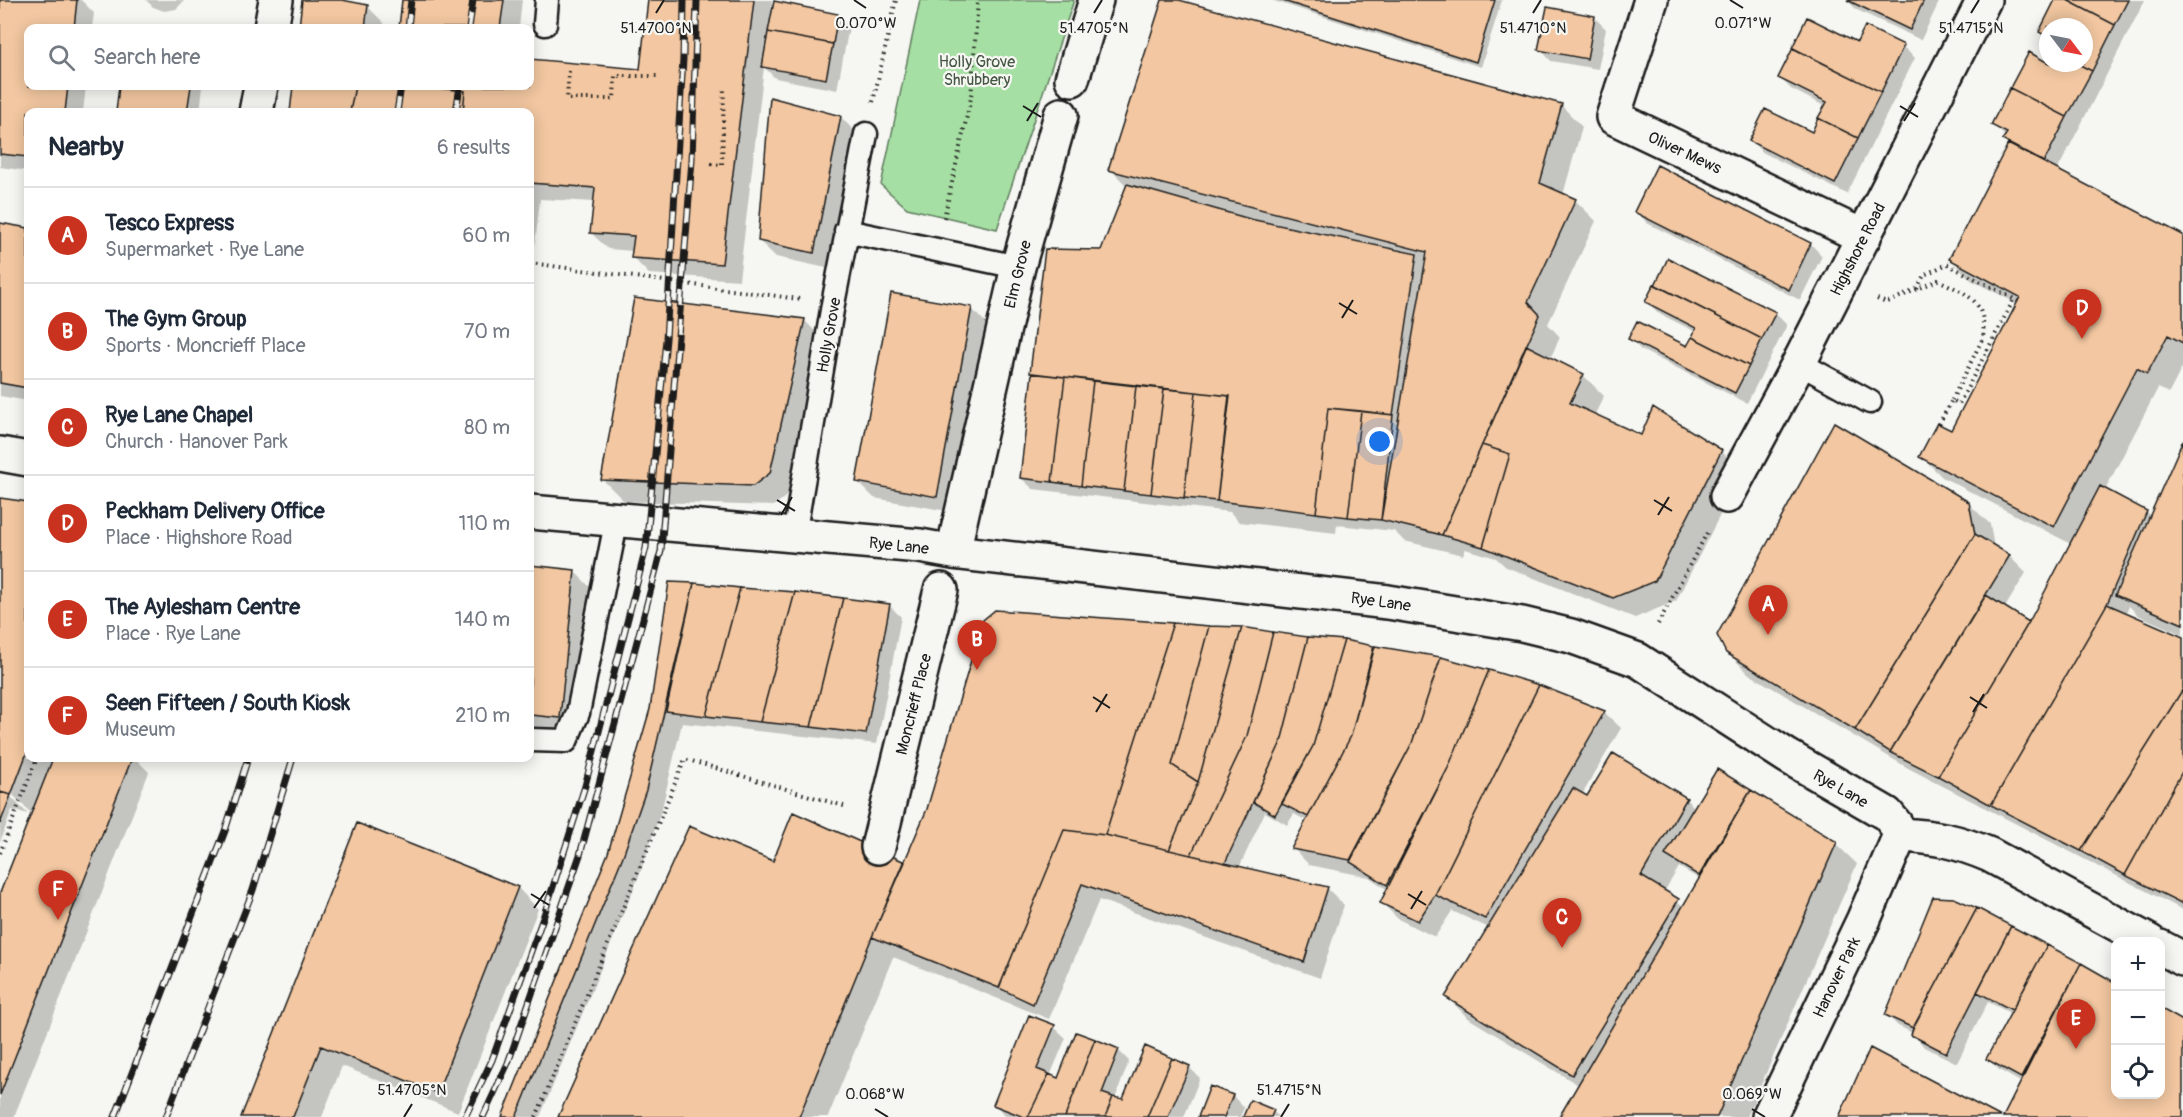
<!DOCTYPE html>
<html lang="en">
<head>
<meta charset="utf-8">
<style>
	:root { --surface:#fff; --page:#f6f6f7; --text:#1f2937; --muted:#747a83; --line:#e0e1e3; --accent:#c8321e }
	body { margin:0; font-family:Pangolin,sans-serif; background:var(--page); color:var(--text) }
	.controls { position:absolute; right:18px; bottom:18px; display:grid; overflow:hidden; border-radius:12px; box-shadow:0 3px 15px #0003 }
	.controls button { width:54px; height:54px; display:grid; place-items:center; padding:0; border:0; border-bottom:2px solid var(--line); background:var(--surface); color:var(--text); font:30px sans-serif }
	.compass { position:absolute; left:2039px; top:18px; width:54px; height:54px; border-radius:50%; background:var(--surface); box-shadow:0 3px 15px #0003; rotate:122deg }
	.you { position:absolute; left:1380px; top:442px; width:21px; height:21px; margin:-15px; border:4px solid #fff; border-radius:50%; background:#1a73e8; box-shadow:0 0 0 9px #1a73e833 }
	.badge { display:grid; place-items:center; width:39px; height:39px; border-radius:50%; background:var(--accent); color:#fff; font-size:20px; font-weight:700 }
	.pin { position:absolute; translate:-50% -50px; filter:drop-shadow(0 2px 3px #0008) }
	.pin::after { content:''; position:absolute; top:32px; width:21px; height:18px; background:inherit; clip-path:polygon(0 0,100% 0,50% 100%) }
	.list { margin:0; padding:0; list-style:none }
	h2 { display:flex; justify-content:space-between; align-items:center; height:78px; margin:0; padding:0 24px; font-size:26px }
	h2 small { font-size:20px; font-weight:400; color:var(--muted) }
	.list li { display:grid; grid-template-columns:39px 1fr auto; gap:18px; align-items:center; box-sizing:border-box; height:96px; padding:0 24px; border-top:2px solid var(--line) }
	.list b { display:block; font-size:22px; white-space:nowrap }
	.list p { margin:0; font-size:20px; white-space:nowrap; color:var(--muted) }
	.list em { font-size:20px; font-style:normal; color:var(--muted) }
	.icon { flex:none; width:33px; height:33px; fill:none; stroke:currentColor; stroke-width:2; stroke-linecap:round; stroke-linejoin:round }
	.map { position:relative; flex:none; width:2183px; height:1117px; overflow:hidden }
	.search { position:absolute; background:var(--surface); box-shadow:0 3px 15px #0003; left:24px; top:24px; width:510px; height:66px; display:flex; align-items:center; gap:15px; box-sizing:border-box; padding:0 21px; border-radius:12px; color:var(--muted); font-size:22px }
	.panel { position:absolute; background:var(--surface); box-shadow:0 3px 15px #0003; left:24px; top:108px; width:510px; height:654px; border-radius:12px }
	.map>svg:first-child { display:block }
</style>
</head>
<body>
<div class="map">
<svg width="2183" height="1117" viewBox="0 0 2183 1117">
	<rect width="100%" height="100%" fill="#f6f6f2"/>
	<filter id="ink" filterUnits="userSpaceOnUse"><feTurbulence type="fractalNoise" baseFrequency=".0167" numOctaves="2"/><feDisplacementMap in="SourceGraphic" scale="12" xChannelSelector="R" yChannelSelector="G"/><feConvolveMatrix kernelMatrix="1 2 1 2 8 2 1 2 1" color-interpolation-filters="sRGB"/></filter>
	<g filter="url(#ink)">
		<path fill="#a6dfa3" stroke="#617e60" stroke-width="1.5" d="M920,0h154l-77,229 -90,-21 -26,-23z"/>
		<path fill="#0003" fill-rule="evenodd" d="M1,0h80l13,13 -2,15h-64v58h58l-3,26h-55v59l-28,-4z
			M146,0h39l-9,9 -12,2 -11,-4z
			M303,0h32l33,7 16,16 -1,5h-83z
			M403,0h119l-3,28h-119z
			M650,0h122l-1,11 66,4 12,12 -12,63 -62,-12 -11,-11 -25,213 -90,-6 -17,-17 1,-6 -25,-2 -17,-16 4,-31 -55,-3 -5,46 -5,-1v-132h-239l3,-26h236v-25l111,10z
			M1164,0h9l389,106 20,21 -19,68 12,5 21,21 -48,103 12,13 -10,22 33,16 21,21 -10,20 47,21 80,14 21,21 -66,129 -41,17 -129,-51 -10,-9 -31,-9 -2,6 -59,-14 -10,-10 -57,-6 -1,8 -97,-11 -9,-10 -197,-23 -12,-11 81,-226 26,-65 -18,-18z
			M1271,0h231l-21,67z
			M1847,0h93l-19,40 -64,-30z
			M2057,0h88l-88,171 126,65v130l-14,27 -11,-5 -53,102 42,22 4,5 32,-73v191l-45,-20 -9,-9 -3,8 57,24v272l-275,-142 -159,-94 -22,-22 241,-149 22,21 4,23 15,9 17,17 -22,36 26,15 41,-80 -129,-67 -21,-21 30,-24 67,-128 -47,-24 -20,-21 58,-113 -5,-6 2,-3 -13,-12 37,-71 20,10 34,-1v-36h-36v12l-7,-7z
			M1594,17l12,12 -8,40 -47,-8 -11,-12z
			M1865,28l38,19 12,11 -68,136 -85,-42 -11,-11 61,-7 14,-27 -35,-18 -11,-11 77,-34z
			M121,86h82l-3,26h-83z
			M841,117l16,17 -26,135 -55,-12 -17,-16z
			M1658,167l153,77 11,12 -22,44 -153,-77 -11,-12z
			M0,224l28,5v172l-28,-5z
			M1669,260l106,53 12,12 -40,78 -106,-53 -11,-11 57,9 9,-16 -38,-19 -11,-12z
			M971,308l17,17 -35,187 -79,-14 -16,-16z
			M804,320l21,21 -35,152 -16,13 -150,-5 -21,-21z
			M0,499l28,4v255h107l14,14 -135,345h-14v-219l37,-79 -28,-28v4l19,19 -16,-4 -12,32z
			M530,567l44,4 17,17 -15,146 -46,-4z
			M670,583l220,23 11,11 -24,127 -195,-21 -20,85 -22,65 -100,244h-36l106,-263 42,-144z
			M1242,629l101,12 30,7 2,2 229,62 17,16 -39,67 5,3 27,-43 72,44 9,9 23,-37 118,73 21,20 -110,253h-185l18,-31 -112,-68 -21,-21 42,-69 -37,-17 -17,26 -37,-18 -16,-16 6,-13 -19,-13 -60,-12 -16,-17 14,-27 -13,-7 -7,11 -22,-13 -26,56 88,20 17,17 -24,73 -221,-78 -50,119 -156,-62 -65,160h-269l215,-254 132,1zM1679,867l22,13 -16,27 -21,-15z
			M358,825l160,63 20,21 -80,203 -116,-46 -20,51h-80z
			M1954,899l127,66 35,129h44l23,-71v94h-178l17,-34 -23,-13 -11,-11 24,-45 -24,-12 -31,61 -33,-16 -11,-14 -15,-7 -12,-12z
			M1030,1017l24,10 12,11 -16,38 9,4 59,-30 11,11 -14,38 9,1 65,-33 11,11 -16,39 -178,-1 -11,-11z
			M1211,1088l22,8 11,12 -4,9h-40z
			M1273,1111l6,6h-35z"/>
		<path fill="#f2c7a1" stroke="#1c1c1c" stroke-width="1.5" d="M0,0h77l-3,28h-46v58h40l-3,26h-37v45l-28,-3z
			M302,0h40l26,5 -3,23h-66z
			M402,0h102l-4,28h-101z
			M648,0h106l-32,264 -91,-6 3,-22 -44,-3 5,-45 -65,-5v-71h-67l2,-21 -46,-5h111v-27l110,10z
			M1162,0h17l383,104 -22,79 36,16 -48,103 12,13 -98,220 -61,-15 46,-268 -319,-82z
			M1280,0h215l-19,62z
			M1847,0h77l-14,30z
			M2055,0h12l48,25 -23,46 -16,-8h8v-36h-36v10l-9,-5z
			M2067,0h61l-13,25z
			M774,1l64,13 -5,30 -65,-12z
			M1547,7l48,9 -8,43 -49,-9z
			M1807,17l50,25 8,-16 39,19 -23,47 -89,-44z
			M768,32l65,12 -7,35 -64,-12z
			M1793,48l88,44 -23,46 -40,-20 9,-16 -49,-24z
			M2029,52l19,11h28l16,8 -25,46 -57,-29z
			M119,86h72l-4,26h-71z
			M293,86h62l-5,26h-60z
			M355,86h64l46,5 -2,21h-113z
			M2010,88l57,29 -23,45 -42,-22 5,-7 -16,-8z
			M770,97l71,19 -27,137 -56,-12z
			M1765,109l47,23 6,-14 40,20 -23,46 -86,-43z
			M2008,144l175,91v108l-15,-8 -21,39 -10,-6 -83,159 -135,-70 18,-34 14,7 69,-133 -71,-38z
			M1657,165l154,78 -22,47 -155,-78z
			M1127,184l123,35 167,35 -24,161 -65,-7 -12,105 -99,-12 13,-105 -200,-23 15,-124 56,1z
			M0,223l28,5v160l-28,-5z
			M1668,258l108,54 -14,27 -107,-54z
			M1654,284l108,55 -13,27 -57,-29 4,-9 -51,-26z
			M891,293l81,14 -35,190 -81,-15z
			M634,298l171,21 -35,154 -17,13 -152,-6z
			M1637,321l50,25 5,-9 57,29 -14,27 -107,-54z
			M1526,345l58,29 -14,29 71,32 12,-28 69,43 -67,131 -42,17 -130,-51 27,-93 -28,-9z
			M1032,373l33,4 -13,105 -32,-4z
			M1065,377l28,4 -12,105 -29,-4z
			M1093,381l43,5 -12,105 -43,-5z
			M1136,386l28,3 -13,105 -27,-3z
			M1164,389l32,3 -12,106 -33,-4z
			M1196,392l33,4 -12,105 -33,-3z
			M1328,408l33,3 -13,106 -32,-4z
			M1361,411l32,4 -12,105 -33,-3z
			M1834,422l135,80 6,32 -120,196 -129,-77 -9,-18z
			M2183,440v184l-68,-29z
			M1482,445l28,9 -27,93 -41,-12z
			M2100,486l47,25 -40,93 -116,201 -53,-29 91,-154z
			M0,498l28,4v248l-17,45 -11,-3z
			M1975,534l35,21 -120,197 -35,-22z
			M530,565l45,5 -15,148 -30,-3z
			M669,582l25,1 -48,207 -23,66 -103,252 -4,9h-14l106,-264 42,-144z
			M694,583l46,5 -34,128 -40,-5z
			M740,588l55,4 -35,130 -54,-6z
			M795,592l48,6 -32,129 -51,-5z
			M1986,595l43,27 -91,154 -48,-24z
			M843,598l47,6 -24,130 -55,-7z
			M2107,604l76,33v52l-102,162 -90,-46z
			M995,610l178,13 -68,212 -41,-5 -65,158 -127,-51 55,-128 56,-189z
			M1173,623l36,3 -37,139 26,17 -29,68 -64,-15z
			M1209,626l33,1 -44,155 -26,-17z
			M1242,627l31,5 -26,104 -56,119 -22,-5 29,-68z
			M1273,632l35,5 -27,105 -56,121 -34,-8 56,-119z
			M1308,637l36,3 -31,106 -38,69 -22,-13 28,-60z
			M1344,640l30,6 -23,90 -43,81 -26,-13 31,-58z
			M1375,646l66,11 -29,86 -62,117 -59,-11 60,-113z
			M1441,657l48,13 -41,98 -61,117 -37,-23 62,-119z
			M1489,670l50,15 -104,210 -17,26 -38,-18 68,-135z
			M1539,685l66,26 -120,208 -50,-24z
			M2183,689v81l-58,105 -44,-24z
			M1613,753l74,45 -46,78 38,23 -107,176 -127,-78 128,-209 14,8z
			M53,758h79l-132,337v-202z
			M1717,769l34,21 -52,86 -34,-21z
			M2183,770v134l-58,-29z
			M1751,790l86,52 -120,275h-158z
			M0,792l11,3 -11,29z
			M793,812l112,50 -33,75 -73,180h-241l131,-291 84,35z
			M357,823l161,64 -81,206 -116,-47 -28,71h-52z
			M1064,830l41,5 223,52 -24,75 -222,-78 -49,120 -34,-16z
			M1933,897l21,1 23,10 -64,120 -28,-13z
			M1977,908l34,18 -65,127 -35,-18 2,-7z
			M2011,926l36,19 -35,65 -35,-18z
			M2047,945l34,18 -60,115 -35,-19z
			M2081,963l35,20v111h44v-86l23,13v96h-180z
			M1029,1015l26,10 -18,44 12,5 -21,43h-4l-31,-12z
			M1076,1032l19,7 -30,78h-37l21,-43 9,4z
			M1095,1039l24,10 -17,44 11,4 -8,20h-40z
			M1145,1046l27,12 -25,59h-42l8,-20 10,2z
			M1870,1048l131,69h-162z
			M1172,1058l18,8 -22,51h-21z
			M1210,1086l23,9 -9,22h-26z
			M1250,1100l24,10 -3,7h-28z"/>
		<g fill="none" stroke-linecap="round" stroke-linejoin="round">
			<defs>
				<path id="service" d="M545,24l2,-24
					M846,231l172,36
					M1799,363l71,39
					M794,536l39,-232 33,-170
					M530,740l36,1 12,-28 39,-195"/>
				<path id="pedestrian" d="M878,847l63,-257"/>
				<path id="minor" d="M1651,0l-38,117 251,120
					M271,28l5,-28
					M1072,79l24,-79
					M256,112l5,-26
					M0,454l28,5
					M1727,496l72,-133 185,-363
					M530,512l390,34 33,6 435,50 134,22 49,12 67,24 149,96 100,58 9,11 4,10
					M953,552l65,-285 43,-152
					M1900,835c36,2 57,6 90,20l160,87
					M2160,947l23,12
					M1769,1117l94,-196 37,-86"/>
			</defs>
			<use href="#service" stroke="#1c1c1c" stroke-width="27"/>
			<use href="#pedestrian" stroke="#1c1c1c" stroke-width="38"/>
			<use href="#minor" stroke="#1c1c1c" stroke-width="38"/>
			<path stroke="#1c1c1c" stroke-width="4" stroke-dasharray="1.5 4.5" stroke-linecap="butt" d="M569,71l-2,28h47l1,-23h44
				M873,102l23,-102
				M711,164l11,1 2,-79
				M944,218l27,-120 7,-98
				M530,263l269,36
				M1917,289l7,-14 23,-11 71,37
				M1877,299l9,4 52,-23c29,14 49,20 45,58l-31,62
				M1939,424l13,-24 7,4 55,-105
				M1658,624l50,-93
				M0,853l37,-95
				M536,1117l149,-358 162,48"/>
			<use href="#service" stroke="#f6f6f2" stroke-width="22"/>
			<use href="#pedestrian" stroke="#f6f6f2" stroke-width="33"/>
			<use href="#minor" stroke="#f6f6f2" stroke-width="33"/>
			<defs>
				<path id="rail" d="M408,28l3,-28
					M469,28l4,-28
					M397,112l4,-26
					M456,112l4,-26
					M115,1117l110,-286 23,-73
					M166,1117l87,-227 40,-132
					M465,1117l27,-57 52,-145 41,-129 61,-238 20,-209 17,-280 1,-59
					M483,1117l25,-54 72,-208 81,-304 31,-391 5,-160"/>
			</defs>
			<use href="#rail" stroke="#1c1c1c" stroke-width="7"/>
			<use href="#rail" stroke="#f6f6f2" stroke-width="4.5" stroke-dasharray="14" stroke-linecap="butt"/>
		</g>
	</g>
	<path fill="none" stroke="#1c1c1c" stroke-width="2" d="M854,0l12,8M1730,0l13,8M656,13l8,-13M1094,13l8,-13M1533,13l8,-13M1971,13l8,-13M1023,106l18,11M1900,106l18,11M1027,121l11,-18M1904,121l11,-18M1339,303l18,11M1342,318l11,-18M777,500l18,11M1654,500l18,11M781,515l11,-18M1658,515l11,-18M1093,697l17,11M1970,697l17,11M1096,712l11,-18M1973,712l11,-18M531,894l18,11M1408,894l18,11M534,908l12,-17M1411,909l11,-18M875,1109l13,8M1752,1109l13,8M404,1117l8,-13M1281,1117l8,-13"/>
	<g text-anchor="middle" stroke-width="4.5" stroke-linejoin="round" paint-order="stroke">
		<g font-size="16" fill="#455644" stroke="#f6f6f2">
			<text x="977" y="67">Holly Grove<tspan x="977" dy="18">Shrubbery</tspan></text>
		</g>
		<g font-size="16" fill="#1c1c1c" stroke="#f6f6f2">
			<text transform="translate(1685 152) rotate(25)" y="6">Oliver Mews</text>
			<text transform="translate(1857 249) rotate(-63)" y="6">Highshore Road</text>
			<text transform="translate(1017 274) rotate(-76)" y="6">Elm Grove</text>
			<text transform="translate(828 335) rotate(-80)" y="6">Holly Grove</text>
			<text transform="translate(899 545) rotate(6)" y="6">Rye Lane</text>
			<text transform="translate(1381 601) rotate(8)" y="6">Rye Lane</text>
			<text transform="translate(913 704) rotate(-76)" y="6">Moncrieff Place</text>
			<text transform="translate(1841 788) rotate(30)" y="6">Rye Lane</text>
			<text transform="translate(1836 977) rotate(-64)" y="6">Hanover Park</text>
		</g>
	</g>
	<g font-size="15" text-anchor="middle" fill="#1c1c1c" stroke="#f6f6f2" stroke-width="4.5" stroke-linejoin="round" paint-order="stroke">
		<text x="1743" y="28">0.071°W</text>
		<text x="866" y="28">0.070°W</text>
		<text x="656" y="33">51.4700°N</text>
		<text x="1094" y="33">51.4705°N</text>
		<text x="1533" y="33">51.4710°N</text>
		<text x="1971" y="33">51.4715°N</text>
		<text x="412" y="1095">51.4705°N</text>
		<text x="1289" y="1095">51.4715°N</text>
		<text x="875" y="1099">0.068°W</text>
		<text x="1752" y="1099">0.069°W</text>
	</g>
</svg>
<div class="controls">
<button>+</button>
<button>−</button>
<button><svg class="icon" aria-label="locate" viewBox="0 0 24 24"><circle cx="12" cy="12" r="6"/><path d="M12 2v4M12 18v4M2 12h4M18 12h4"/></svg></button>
</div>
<svg class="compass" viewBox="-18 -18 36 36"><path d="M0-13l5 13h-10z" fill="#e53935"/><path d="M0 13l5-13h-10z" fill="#747a83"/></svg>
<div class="you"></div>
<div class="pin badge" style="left:1768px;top:635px">A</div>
<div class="pin badge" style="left:977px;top:670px">B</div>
<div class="pin badge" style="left:1562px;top:948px">C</div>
<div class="pin badge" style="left:2082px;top:339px">D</div>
<div class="pin badge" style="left:2076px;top:1049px">E</div>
<div class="pin badge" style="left:58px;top:920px">F</div>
<div class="search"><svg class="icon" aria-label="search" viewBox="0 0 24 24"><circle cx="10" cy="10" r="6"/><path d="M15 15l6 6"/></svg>Search here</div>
<section class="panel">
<h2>Nearby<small>6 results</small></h2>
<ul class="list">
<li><span class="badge">A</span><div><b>Tesco Express</b><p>Supermarket · Rye Lane</p></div><em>60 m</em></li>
<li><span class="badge">B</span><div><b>The Gym Group</b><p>Sports · Moncrieff Place</p></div><em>70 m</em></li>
<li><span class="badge">C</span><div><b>Rye Lane Chapel</b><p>Church · Hanover Park</p></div><em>80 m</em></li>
<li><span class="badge">D</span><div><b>Peckham Delivery Office</b><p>Place · Highshore Road</p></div><em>110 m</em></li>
<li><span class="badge">E</span><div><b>The Aylesham Centre</b><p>Place · Rye Lane</p></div><em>140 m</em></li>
<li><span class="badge">F</span><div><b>Seen Fifteen / South Kiosk</b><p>Museum</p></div><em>210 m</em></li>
</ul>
</section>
</div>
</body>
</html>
